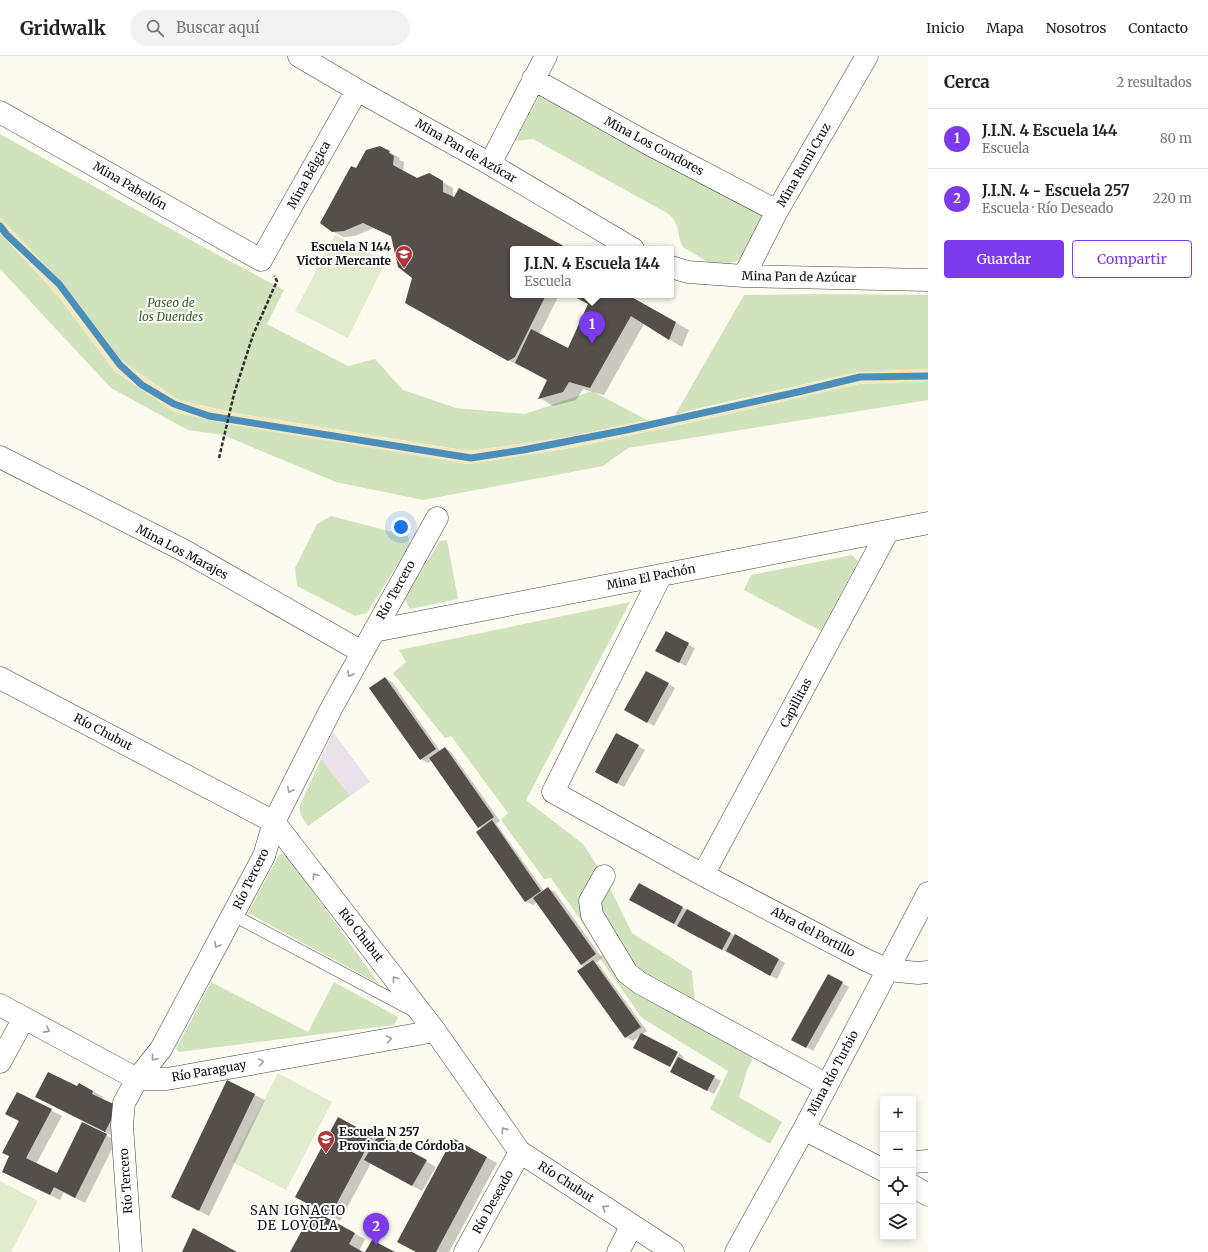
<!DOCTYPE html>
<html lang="es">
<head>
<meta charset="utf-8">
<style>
	:root { --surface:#fff; --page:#f2f2f2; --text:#222; --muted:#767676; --line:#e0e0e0; --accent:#7c3aed }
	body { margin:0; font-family:Merriweather,serif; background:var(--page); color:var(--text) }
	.controls { position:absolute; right:12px; bottom:12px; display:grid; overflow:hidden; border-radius:4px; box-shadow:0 2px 10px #0003 }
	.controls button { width:36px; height:36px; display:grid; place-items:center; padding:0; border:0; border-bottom:1px solid var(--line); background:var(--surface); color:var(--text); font:20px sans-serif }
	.you { position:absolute; left:401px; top:471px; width:14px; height:14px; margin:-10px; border:3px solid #fff; border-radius:50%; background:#1a73e8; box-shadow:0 0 0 6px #1a73e833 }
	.badge { display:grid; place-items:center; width:26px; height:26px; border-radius:50%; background:var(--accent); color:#fff; font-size:13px; font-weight:700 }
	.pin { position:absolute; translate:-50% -33px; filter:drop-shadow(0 1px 2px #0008) }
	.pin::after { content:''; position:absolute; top:21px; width:14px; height:12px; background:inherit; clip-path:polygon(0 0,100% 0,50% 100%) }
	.popup { position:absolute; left:510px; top:190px; width:164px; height:52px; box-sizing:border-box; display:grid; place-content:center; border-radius:4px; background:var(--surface); filter:drop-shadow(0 1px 3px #0005); font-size:13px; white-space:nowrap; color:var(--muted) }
	.popup b { font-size:15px; color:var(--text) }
	.popup::after { content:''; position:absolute; left:50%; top:100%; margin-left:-8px; border:8px solid transparent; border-top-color:var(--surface) }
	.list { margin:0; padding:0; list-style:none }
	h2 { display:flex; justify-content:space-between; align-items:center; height:52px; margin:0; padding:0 16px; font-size:17px }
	h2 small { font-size:13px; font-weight:400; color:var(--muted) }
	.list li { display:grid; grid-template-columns:26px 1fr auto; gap:12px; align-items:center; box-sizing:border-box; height:60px; padding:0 16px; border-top:1px solid var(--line) }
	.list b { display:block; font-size:15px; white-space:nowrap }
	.list p { margin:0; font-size:13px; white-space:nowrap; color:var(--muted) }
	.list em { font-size:13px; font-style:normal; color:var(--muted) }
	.actions { display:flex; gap:8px; padding:12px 16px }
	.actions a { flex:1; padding:9px 0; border:1px solid var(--accent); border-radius:4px; text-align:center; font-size:14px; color:var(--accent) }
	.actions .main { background:var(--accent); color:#fff }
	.icon { flex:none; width:22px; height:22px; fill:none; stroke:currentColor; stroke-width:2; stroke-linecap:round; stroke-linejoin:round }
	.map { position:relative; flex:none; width:928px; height:1196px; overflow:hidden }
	header { display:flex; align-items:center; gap:24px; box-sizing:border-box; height:56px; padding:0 20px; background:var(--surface); border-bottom:1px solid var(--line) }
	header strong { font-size:19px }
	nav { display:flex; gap:22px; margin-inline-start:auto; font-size:14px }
	.search { width:280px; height:36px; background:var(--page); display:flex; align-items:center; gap:10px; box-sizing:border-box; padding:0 14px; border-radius:22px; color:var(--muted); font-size:15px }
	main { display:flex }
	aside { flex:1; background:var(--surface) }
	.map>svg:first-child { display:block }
</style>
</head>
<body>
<header>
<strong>Gridwalk</strong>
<div class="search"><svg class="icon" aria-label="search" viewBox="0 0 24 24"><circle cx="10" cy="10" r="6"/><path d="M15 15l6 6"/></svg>Buscar aquí</div>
<nav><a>Inicio</a><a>Mapa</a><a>Nosotros</a><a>Contacto</a></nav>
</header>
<main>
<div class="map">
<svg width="928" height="1196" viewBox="0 0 928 1196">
	<rect width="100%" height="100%" fill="#fdfaef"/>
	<path fill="#eae2eb" d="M333,676l37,50 -20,14 -29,-37z"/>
	<path fill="#d0e3bd" d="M542,35l224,123 -25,45c-8,5 -23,5 -33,3l-25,-15c-7,-13 -2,-24 -16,-34l-134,-74 -18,2z
		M0,78l207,115 77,41 -17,34 81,42 27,-7 28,31 53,18 69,6 67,-23 57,30h-7l-79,17 -94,13 -234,-38 -57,-13 -56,-39 -56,-73 -66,-71z
		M0,177l58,63 56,74 60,42 294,52 97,-15 128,-27 166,-38 69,-3v19l-300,48 -25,18 -180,34 -87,-18 -113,-47 -35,-5 -77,-42 -111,-119z
		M824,238l104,1v74l-70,3 -167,38 -16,5 69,-120z
		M331,460l77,20 2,8 -43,69 -12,3 -58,-30 -2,-18 22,-44z
		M447,484l11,59 -48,10 -6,-11 36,-57z
		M852,499l6,6 -37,70 -77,-41 7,-15z
		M630,546l-104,198 57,44 21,32 28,57 60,38 4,41 37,27 20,20 -6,11 -8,27 43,25 -12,22 -60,-35 18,-38 -86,-53 -43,-61 5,-4 -53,-75 -7,1 -43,-59 7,-7 -57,-77 -6,2 -52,-65 13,-11 -7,-12z
		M321,703l29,37 -42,30c-5,-7 -9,-12 -8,-21z
		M282,797l4,1 93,130 -131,-71 31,-58z
		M211,926l97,50 26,-50 64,35 -4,8 -215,27 -3,-3z"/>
	<path fill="#f3e8c1" d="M0,161l66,71 56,73 56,39 57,13 234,38 94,-13 79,-17h8l208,-49 70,-3v12l-69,3 -166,38 -128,27 -97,15 -236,-39 -58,-13 -60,-41 -56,-75 -58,-63z"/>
	<path fill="#e1eccd" d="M335,179l51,26 -38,77 -53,-27z
		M278,1017l54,29 -46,88 -54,-28z
		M0,1125l38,20 -27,51h-11z"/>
	<path fill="#0003" d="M380,91l20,11 -1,2 5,2 -1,10 14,7 12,-5 24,14v13l114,48h-54v46h46l-20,40 29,15 21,-46 -17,-9h54l63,35 -7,17 -38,-23 -40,71 -21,-6 -7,11 -23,6 -13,-8 8,-18 -27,-14h-2l-113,-63 7,-25 -21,-41 -18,-9 -19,8 -12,1 -11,-6 25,-61z
		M666,576l29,16 -9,18 -23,-12z
		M647,616l28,16 -21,38 -28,-16z
		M385,622l7,4 48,69 5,-3 6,4 49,69 -4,3 2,2 46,65 4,-3 7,4 47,66 -6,5 3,2 48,66 -14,10 -7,-4 -48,-66 7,-4 -4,-2 -44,-63 -4,3 -7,-4 -44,-72 -3,-2 -47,-67 -4,3 -7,-4 -50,-71z
		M617,678l28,16 -21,37 -28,-15z
		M639,828l146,79 -8,16 -140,-75z
		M828,920l21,11 -36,64 -20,-12z
		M679,997l5,4 -2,3 39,21 -7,13 -36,-19 -6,-8z
		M228,1026l37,18 -56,116 -37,-19z
		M78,1032l15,3 10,6 -1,2 15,8 -2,30 -79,-40z
		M17,1037l45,23 -26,48 21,10 49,-39 10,6 -31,62 -21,-11 -4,8 -47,-23 -3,-21 10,-35z
		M338,1063l39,20 49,22 10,6 -14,24 -51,-28 -31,58 -34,-18z
		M454,1084l43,23 -48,89h-31z
		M313,1155l52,28 -6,12 2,1h-70z"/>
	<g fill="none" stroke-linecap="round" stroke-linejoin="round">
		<path stroke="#4a8ebc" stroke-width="7" d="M0,170l7,9 52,49 61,81 22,20 32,19 35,12 262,42 52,-8 103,-20 172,-38 62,-15 68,-1"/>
	</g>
	<path fill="#544f4b" d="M380,90l10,5 -1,2 5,3 -1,9 24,13 12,-5 14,8v11l11,5 5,-9 110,61h-56v46h33l-31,62 -7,4 -103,-58 7,-25 -14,-11 -7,-31 -28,-13 -19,8 -12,1 -12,-9 31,-57 5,2 10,-18z
		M571,239h57l48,27 -7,18 -38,-24 -41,72 -21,-6 -6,10 -25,7 9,-19 -32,-17 16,-34 37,19 20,-44z
		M666,575l23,12 -10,20 -24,-12z
		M646,615l23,12 -22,40 -23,-13z
		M385,621l51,72 -16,11 -51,-72z
		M616,677l23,12 -22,39 -22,-12z
		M445,691l49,70 -16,11 -49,-70z
		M492,764l49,71 -16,11 -49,-70z
		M639,827l44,24 -9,17 -45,-24z
		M548,831l48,67 -15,11 -48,-67z
		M687,853l44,24 -9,17 -45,-24z
		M735,878l44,25 -9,17 -44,-25z
		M593,904l48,67 -16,11 -48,-67z
		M828,918l15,8 -37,66 -15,-8z
		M641,977l37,19 -8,15 -37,-19z
		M678,1001l37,19 -8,15 -37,-19z
		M48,1016l29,14 2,-3 14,8 -1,3 26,12 -13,26 -70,-35z
		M227,1024l28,14 -56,117 -28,-14z
		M17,1036l35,17 -26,49 31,15 25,-51 25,12 -32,64 -21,-11 -4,8 -48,-23 7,-16 -7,-3 17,-32 -14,-7z
		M338,1061l35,19 -43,80 -35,-19z
		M379,1078l48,26 -15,26 -48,-26z
		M453,1082l34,19 -51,95h-20l-19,-10z
		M313,1154l42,23 -6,11 14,8h-73z
		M193,1172l44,24h-55z
		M372,1184l23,12h-30z"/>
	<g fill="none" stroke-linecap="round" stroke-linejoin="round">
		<defs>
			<path id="lane" d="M233,859l181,96"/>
			<path id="street" d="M299,0l58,34 133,74 143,85
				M533,23l116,65 128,67
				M0,56l261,148 96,-170
				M490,108l56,-108
				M671,211l17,5 56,4 184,4
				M744,220l33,-65 90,-155
				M0,401l183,93 179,102
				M661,519l-108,217 150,83 161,84 24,11 30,3 10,-1
				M374,575l554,-108
				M0,622l274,144 161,209 85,121 153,100
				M703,819l185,-344
				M604,820l-14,25 2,14 35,58 13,10 187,102
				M0,949l137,74h30l268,-48
				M0,1006l24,-44
				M804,1073l79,41
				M913,1106l15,-1
				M913,1130l15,9
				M131,1196l-9,-127 2,-22 13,-24 24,-30 103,-193 10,-34 58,-115 105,-189
				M465,1196l55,-100
				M618,1196l14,-27
				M736,1196l68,-123 124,-236"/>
		</defs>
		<use href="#lane" stroke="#404040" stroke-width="13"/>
		<use href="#street" stroke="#404040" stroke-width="23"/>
		<path stroke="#2f2f2f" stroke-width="2.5" stroke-dasharray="4 2" stroke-linecap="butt" d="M219,402l15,-64 19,-59 24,-54 -3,-5"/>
		<use href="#lane" stroke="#fff" stroke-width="12"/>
		<use href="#street" stroke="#fff" stroke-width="22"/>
	</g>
	<defs><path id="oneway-chevron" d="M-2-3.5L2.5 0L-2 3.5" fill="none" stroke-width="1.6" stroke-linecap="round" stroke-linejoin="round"/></defs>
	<g stroke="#9e9e9e">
		<use href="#oneway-chevron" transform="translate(350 618) rotate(119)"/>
		<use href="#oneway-chevron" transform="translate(290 734) rotate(117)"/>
		<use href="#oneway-chevron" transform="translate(315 820) rotate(-128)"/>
		<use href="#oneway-chevron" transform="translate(217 889) rotate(118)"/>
		<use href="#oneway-chevron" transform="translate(395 923) rotate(-128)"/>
		<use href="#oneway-chevron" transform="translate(47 974) rotate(28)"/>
		<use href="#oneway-chevron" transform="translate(389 983) rotate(-10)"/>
		<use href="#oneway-chevron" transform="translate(154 1002) rotate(129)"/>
		<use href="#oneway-chevron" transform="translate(261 1006) rotate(-10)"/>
		<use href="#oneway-chevron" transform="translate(504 1074) rotate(-125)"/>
		<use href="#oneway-chevron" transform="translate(605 1152) rotate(-147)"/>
	</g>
	<defs>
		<symbol id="school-pin" viewBox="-11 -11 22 30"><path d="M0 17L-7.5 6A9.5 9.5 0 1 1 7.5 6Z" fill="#ac363b" stroke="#fff"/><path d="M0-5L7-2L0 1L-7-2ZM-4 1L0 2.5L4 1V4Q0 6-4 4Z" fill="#fff"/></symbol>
	</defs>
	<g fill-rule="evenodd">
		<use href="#school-pin" x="394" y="188" width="20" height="27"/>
		<use href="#school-pin" x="316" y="1073" width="20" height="27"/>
	</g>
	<g text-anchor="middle" stroke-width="4" stroke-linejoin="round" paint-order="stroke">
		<g font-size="12" fill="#0d0d0d" stroke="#fff">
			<text transform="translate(654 90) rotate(28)" y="4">Mina Los Condores</text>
			<text transform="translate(466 95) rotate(30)" y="4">Mina Pan de Azúcar</text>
			<text transform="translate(804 109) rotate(-60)" y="4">Mina Rumi Cruz</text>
			<text transform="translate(309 119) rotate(-61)" y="4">Mina Bélgica</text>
			<text transform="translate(130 130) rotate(30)" y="4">Mina Pabellón</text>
			<text transform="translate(799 221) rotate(1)" y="4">Mina Pan de Azúcar</text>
			<text transform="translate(182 496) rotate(28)" y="4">Mina Los Marajes</text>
			<text transform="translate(651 521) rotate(-11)" y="4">Mina El Pachón</text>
			<text transform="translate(396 534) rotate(-61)" y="4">Río Tercero</text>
			<text transform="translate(796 647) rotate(-62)" y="4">Capillitas</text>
			<text transform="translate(103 676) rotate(28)" y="4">Río Chubut</text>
			<text transform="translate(251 823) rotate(-64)" y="4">Río Tercero</text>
			<text transform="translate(813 876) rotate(28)" y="4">Abra del Portillo</text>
			<text transform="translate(361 879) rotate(52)" y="4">Río Chubut</text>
			<text transform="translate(209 1015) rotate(-10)" y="4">Río Paraguay</text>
			<text transform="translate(833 1017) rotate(-62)" y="4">Mina Río Turbio</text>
			<text transform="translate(126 1125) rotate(-94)" y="4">Río Tercero</text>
			<text transform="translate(566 1126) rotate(33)" y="4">Río Chubut</text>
			<text transform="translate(493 1146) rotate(-61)" y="4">Río Deseado</text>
		</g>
		<g font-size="12" font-weight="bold" fill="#0d0d0d" stroke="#fff" text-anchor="end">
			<text x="391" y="195">Escuela N 144<tspan x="391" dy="14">Victor Mercante</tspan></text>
			<text x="339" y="1080" text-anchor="start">Escuela N 257<tspan x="339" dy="14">Provincia de Córdoba</tspan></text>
		</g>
		<g font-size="12" font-style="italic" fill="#305d26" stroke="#fff">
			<text x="171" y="251">Paseo de<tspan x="171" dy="14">los Duendes</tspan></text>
		</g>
		<g font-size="13" letter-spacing="1" fill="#0d0d0d" stroke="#fff">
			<text x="298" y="1159">SAN IGNACIO<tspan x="298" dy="15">DE LOYOLA</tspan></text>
		</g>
	</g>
</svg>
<div class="controls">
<button>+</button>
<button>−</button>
<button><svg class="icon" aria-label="locate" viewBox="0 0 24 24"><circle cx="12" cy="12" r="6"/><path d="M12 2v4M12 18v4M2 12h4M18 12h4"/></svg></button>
<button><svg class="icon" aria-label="layers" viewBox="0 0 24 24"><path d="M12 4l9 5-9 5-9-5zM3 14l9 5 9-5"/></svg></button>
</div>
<div class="you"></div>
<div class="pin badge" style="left:592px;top:288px">1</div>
<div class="popup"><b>J.I.N. 4 Escuela 144</b>Escuela</div>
<div class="pin badge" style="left:376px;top:1190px">2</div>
</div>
<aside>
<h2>Cerca<small>2 resultados</small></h2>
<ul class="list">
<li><span class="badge">1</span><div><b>J.I.N. 4 Escuela 144</b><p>Escuela</p></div><em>80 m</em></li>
<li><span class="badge">2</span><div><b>J.I.N. 4 - Escuela 257</b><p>Escuela · Río Deseado</p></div><em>220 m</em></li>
</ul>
<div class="actions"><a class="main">Guardar</a><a>Compartir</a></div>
</aside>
</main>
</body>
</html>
